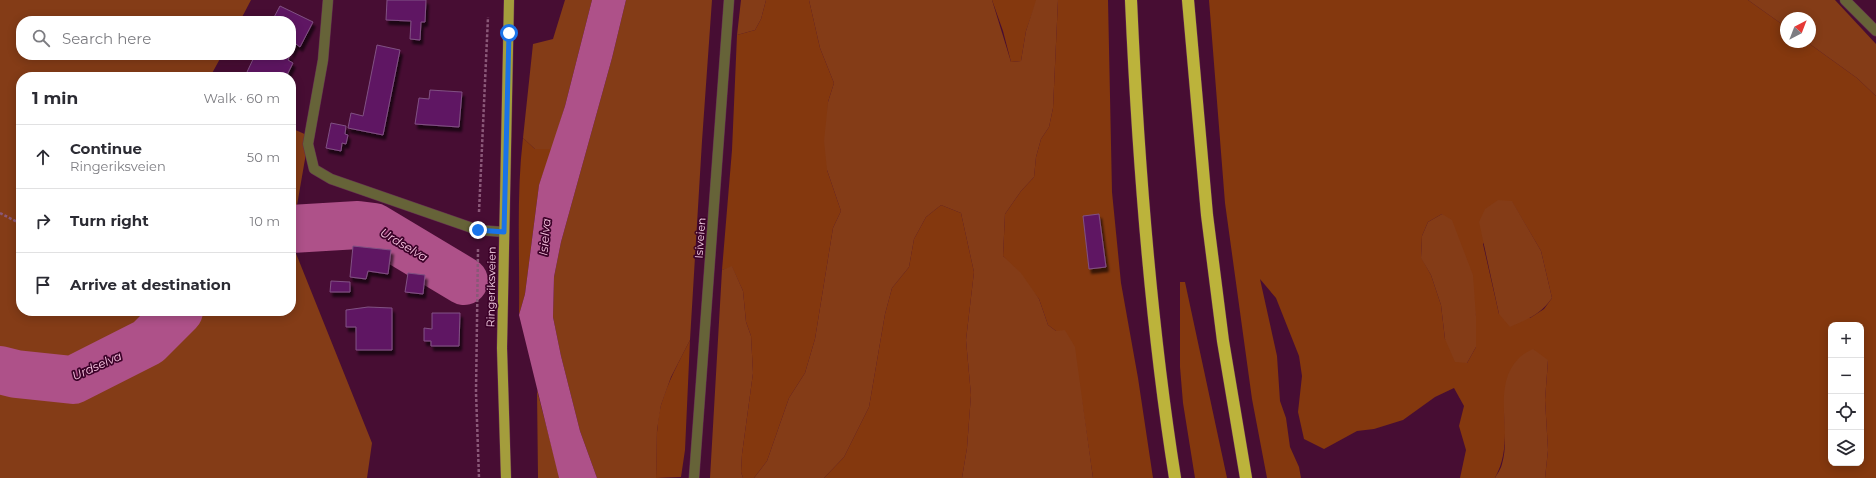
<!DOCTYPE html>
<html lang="en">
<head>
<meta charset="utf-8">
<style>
	:root { --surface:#fff; --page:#f2f2f3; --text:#2b2b33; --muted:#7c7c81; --line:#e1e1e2 }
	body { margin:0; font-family:Montserrat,sans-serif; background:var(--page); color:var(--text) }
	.controls { position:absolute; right:12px; bottom:12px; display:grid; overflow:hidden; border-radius:8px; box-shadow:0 2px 10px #0003 }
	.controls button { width:36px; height:36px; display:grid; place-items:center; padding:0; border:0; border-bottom:1px solid var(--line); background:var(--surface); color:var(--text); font:20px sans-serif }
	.compass { position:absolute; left:1780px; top:12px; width:36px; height:36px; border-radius:50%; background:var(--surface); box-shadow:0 2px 10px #0003; rotate:42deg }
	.stop { position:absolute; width:12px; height:12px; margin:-9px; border:3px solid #1a73e8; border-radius:50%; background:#fff }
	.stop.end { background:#1a73e8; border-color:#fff; box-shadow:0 1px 4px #0008 }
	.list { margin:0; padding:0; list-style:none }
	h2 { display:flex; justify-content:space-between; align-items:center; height:52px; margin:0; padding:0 16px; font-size:17px }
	h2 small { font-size:13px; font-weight:400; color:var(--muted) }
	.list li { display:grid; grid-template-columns:26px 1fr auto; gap:12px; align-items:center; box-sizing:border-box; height:64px; padding:0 16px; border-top:1px solid var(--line) }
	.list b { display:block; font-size:15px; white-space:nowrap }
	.list p { margin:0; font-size:13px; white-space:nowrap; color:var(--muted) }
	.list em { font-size:13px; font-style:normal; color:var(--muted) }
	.icon { flex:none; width:22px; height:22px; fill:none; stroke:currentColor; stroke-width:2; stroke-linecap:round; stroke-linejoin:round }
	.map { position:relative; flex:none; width:1876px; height:478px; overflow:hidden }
	.search { position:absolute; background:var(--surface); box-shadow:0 2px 10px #0003; left:16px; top:16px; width:280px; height:44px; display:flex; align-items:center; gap:10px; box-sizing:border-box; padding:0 14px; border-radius:16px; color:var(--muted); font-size:15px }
	.panel { position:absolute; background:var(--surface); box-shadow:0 2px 10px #0003; left:16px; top:72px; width:280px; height:244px; border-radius:16px }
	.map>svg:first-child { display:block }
</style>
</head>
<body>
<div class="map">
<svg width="1876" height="478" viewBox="0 0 1876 478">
	<defs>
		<filter id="shadow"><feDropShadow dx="2.5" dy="4.5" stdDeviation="1" flood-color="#0009"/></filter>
	</defs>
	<rect width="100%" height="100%" fill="#470d33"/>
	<path fill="#84380e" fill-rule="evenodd" d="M766,0h43l11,48 14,35 -6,19 -1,68 14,41 -8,17 -18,111 -10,34 -16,25 -22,63 -13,17h-11l-2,-6 1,-18 11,-81 -2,-37 -5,-14 -3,-31 -11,-24 -10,3 10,-120 5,-115 18,-5 6,-11z
		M992,0h45l-11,31 -5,30 -10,1 -8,-31z
		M1058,0h50l4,192 9,91 17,95 15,100h-60l-11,-76 -26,-71 -8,-6 -9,-26 -36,-43 2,-42 16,-23 13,-14 2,-20 5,-18 8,-12 4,-19z
		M1209,0h539l38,27v15h21l50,36 19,18v382h-331l3,-28 -3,-50 3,-40 -44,43c1,27 4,51 -9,75h-35l6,-28 -7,-24 5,-20 -10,-18 -19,9 -32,23 -29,9 -17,2 -33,18 -20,-10 -6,-27 4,-36 -3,-20 -23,-58 -16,-19 17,77 3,45 6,17 4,29 9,20 2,11h-34l-15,-79 -27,-196zM1512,202l29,49 11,47 -8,11 -14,9 -31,-4 -16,-70zM1442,214l34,102v31l-9,16 -22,-24 -4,-34 -10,-30 -10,-18 1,-21 6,-14zM1831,325h30v138h-30z
		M523,138l12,11h17l-13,36 -14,109 -6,21c1,-59 -3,-119 4,-177z
		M941,205l20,8 13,59 -8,68 5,55 -4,53 -5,30h-138l20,-21 25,-50 16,-93 7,-26 17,-21 5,-28 12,-22z
		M1180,282h5l42,196h-32l-12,-75 -3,-36z
		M690,340l-5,110 -4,27 -25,1c1,-24 -1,-50 5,-73 7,-23 18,-44 29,-65z"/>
	<path fill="#843c17" d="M0,0h251l-11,21h-219v34h201l-12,22h-189v234h270v-70l81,202 -5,35h-367z
		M565,0h27l-27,106 -13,43h-17l-12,-11 10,-94 20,-5z
		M626,0h86l-10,141 -12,199 -19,37 -10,28 -4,25 -1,48h-59l-17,-47 -19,-75 -8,-39 1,-40 7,-35 51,-184z
		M741,0h25l-5,19 -6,11 -18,5z
		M809,0h183l19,62 10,-1 5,-30 10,-31h22l-5,108 -4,19 -8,12 -5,18 -2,20 -13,14 -16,23 -2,42 18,17 18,26 9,26 8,6 9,-1 10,17 18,131h-131l5,-30 4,-53 -5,-55 8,-68 -13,-59 -20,-8 -15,12 -12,22 -5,28 -17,21 -7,26 -16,93 -25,50 -20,21h-70l13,-17 22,-63 16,-25 10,-34 18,-111 8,-17 -14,-41 -3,-29 4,-39 6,-19 -14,-35z
		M1748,0h87l41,44v52l-19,-18 -50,-36h3v-24h-24v9z
		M291,128l18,8 -18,104z
		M1498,200l14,1 29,50 11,47c-12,17 -24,21 -42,29l-11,-13 -20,-92 6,-13z
		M1442,214l10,6 21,55 3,41v31l-9,16 -12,-1 -10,-23 -4,-34 -10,-30 -10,-17 1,-22 6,-14z
		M732,266l11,25 3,31 5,14 2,37 -11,81 -1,18 2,6h-33l12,-208z
		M1533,349l15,11 -3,40 3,50 -3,28h-50c2,-4 6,-9 7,-14 10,-34 -11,-80 18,-107 3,-3 9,-6 13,-8z
		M537,390l21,81 1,7h-21z"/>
	<path fill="#ae5189" d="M592,0h34l-14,58 -51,184 -7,35 -1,40 8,39 19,75 17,47h-38l-40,-163 6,-21 14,-109 26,-79z"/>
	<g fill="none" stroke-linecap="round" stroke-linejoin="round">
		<path stroke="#ae5189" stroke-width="48" d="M291,229l67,-4 16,2 90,54
			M0,370l16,4 57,6 75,-38 31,-31"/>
	</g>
	<path fill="#5f1964" stroke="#815083" filter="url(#shadow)" d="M387,0h39l-1,22h-4l-1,18 -10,-1 1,-18 -25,-1z
		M280,6l33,16 -13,25 -4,-3 -5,10v-33h-19z
		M377,45l23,5 -17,85 -35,-7 3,-15 12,3z
		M255,55h35l-2,5 5,3 -7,14h-28l-11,-5z
		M430,90l32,2 -3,35 -44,-3 4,-26 10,1z
		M331,123l15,3 -1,8 3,1 -2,9 -4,-1 -1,8 -15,-3z
		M1099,214l7,53 -17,2 -6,-53z
		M353,246l38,4 -3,24 -20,-3 -2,8 -16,-2z
		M408,273l17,2 -2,19 -18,-2z
		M331,281l19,1v10h-20z
		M368,307l24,1v42h-36v-23h-10v-17z
		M432,313h28l-1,33h-28v-5h-7v-13l8,1z"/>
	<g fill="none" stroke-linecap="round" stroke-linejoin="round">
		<defs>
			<path id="service" d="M328,0l-5,60 -15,84 6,25 17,10 147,51 26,2"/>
			<path id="minor" d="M1845,0l31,31
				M694,478l35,-478"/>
			<path id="primary" d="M506,478l-4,-130 7,-348"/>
			<path id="motorway" d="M1131,0c7,160 19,320 44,478
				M1188,0l19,215 16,126 23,137"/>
		</defs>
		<use href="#service" stroke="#642d50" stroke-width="11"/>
		<use href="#minor" stroke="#642d50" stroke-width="11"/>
		<use href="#primary" stroke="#642d50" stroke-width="11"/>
		<use href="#motorway" stroke="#642d50" stroke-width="13"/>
		<path stroke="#8a5878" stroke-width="2.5" stroke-dasharray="3 2" stroke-linecap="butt" d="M479,212l9,-195
			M0,213l21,11
			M478,249l-2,143 3,86"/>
		<use href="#service" stroke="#666338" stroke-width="10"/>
		<use href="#minor" stroke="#666338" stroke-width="10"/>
		<use href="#primary" stroke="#a49d3c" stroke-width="10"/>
		<use href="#motorway" stroke="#bcb33b" stroke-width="12"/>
	</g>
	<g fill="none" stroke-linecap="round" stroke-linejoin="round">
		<path stroke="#1a73e8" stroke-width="5" d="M478,230l26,2 5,-199"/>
	</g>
	<g text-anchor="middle" stroke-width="3.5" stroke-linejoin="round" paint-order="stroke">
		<g font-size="11" fill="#fad5e9" stroke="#3c0229">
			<text transform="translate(700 238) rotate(-86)" y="4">Isiveien</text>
			<text transform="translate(491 287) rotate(-89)" y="4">Ringeriksveien</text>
		</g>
		<g font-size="12" font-style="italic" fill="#fac7e3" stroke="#3c0229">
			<text transform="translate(545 237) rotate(-85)" y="4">Isielva</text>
			<text transform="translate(404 245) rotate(31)" y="4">Urdselva</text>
			<text transform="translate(97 366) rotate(-24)" y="4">Urdselva</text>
		</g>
	</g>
</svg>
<div class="controls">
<button>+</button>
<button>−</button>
<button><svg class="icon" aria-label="locate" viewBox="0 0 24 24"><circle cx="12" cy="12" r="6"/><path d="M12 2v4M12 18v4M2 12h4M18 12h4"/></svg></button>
<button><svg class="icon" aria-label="layers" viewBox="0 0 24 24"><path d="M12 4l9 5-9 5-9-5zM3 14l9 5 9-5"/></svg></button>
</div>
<svg class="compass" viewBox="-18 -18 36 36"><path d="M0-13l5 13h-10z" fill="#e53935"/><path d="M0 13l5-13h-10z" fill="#7c7c81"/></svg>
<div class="stop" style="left:509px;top:33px"></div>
<div class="stop end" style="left:478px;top:230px"></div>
<div class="search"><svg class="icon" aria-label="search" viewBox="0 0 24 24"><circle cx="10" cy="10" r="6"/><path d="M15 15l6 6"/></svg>Search here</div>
<section class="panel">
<h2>1 min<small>Walk · 60 m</small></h2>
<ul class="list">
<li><svg class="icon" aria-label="ahead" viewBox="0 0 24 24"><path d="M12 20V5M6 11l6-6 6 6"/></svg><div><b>Continue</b><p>Ringeriksveien</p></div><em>50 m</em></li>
<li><svg class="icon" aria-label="right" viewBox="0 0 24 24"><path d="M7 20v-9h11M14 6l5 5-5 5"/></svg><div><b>Turn right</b></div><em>10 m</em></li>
<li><svg class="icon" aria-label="arrive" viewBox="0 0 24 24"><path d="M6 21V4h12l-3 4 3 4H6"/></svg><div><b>Arrive at destination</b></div></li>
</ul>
</section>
</div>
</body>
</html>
